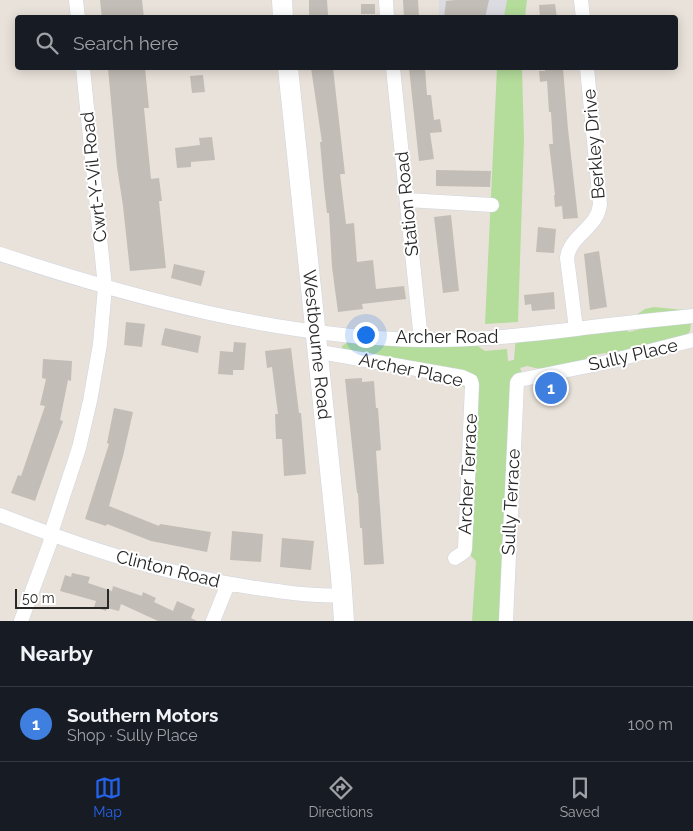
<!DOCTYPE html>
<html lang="en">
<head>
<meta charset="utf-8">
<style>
	:root { --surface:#171b24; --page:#20242c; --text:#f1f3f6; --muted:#9ea1a6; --line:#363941; --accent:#2563eb }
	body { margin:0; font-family:Raleway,sans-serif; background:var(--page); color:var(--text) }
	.scale { position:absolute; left:15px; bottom:12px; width:94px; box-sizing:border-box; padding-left:5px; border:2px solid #282828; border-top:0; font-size:14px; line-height:18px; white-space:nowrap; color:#282828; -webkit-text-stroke:4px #fff; paint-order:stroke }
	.you { position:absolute; left:365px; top:334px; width:18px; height:18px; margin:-12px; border:4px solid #fff; border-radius:50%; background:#1a73e8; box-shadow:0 0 0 8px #1a73e833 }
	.badge { display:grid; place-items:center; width:32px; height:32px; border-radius:50%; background:var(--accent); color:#fff; font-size:16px; font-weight:700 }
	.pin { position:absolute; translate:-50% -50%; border:2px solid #fff; box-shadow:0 1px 5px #0006 }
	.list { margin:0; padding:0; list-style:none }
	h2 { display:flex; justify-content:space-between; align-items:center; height:65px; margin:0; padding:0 20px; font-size:21px }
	h2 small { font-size:16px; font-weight:400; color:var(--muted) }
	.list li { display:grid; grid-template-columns:32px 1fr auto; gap:15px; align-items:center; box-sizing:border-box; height:75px; padding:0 20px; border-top:1px solid var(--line) }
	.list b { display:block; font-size:19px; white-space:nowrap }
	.list p { margin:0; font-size:16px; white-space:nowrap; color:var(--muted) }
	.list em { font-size:16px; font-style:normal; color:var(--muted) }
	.icon { flex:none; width:28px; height:28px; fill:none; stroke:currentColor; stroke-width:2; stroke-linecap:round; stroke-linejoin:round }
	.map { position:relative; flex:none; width:693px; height:621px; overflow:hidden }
	.search { position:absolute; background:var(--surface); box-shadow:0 2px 12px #0003; left:15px; right:15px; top:15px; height:55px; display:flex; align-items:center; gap:12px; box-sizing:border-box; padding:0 18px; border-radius:5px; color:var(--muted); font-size:19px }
	.sheet { height:140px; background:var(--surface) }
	nav { display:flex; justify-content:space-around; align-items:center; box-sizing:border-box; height:70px; border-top:1px solid var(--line); background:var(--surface); font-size:14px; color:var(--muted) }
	nav a { display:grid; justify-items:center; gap:2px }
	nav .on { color:var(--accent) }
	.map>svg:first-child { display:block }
</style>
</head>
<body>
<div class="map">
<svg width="693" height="621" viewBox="0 0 693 621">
	<rect width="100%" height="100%" fill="#e9e2da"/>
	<path fill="#dcdbe2" d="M439,0h69l-3,18 -66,-1z"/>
	<path fill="#b4dc9b" d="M507,0h20l-2,17h-21z
		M497,68h25l2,71 -6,183 -33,2z
		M654,307l30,3 1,5 6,8 -1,8 -6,7 -10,3 -10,-1 -50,16 -9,-3 -17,3 -6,7 -42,6 -13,-3 -7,2 2,5 -22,248h-28l4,-60 -5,-5 6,-133 -8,-27 -5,-9 -25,-9 -97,-22v-10l6,-4 127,2 10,7 22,-2 1,12 6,-1 1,-14 1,-4 107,-15 6,5 15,-4 -4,-8 -4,-5 9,-6z"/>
	<path fill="#c2bdb6" d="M100,0h42l2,18h-42z
		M309,0h18l1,15 -19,1z
		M403,0h15l1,18h-15z
		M456,0h33l-4,18h-41l2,-17z
		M361,4h14v10h-14z
		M555,4l2,14h-17l-1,-13z
		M108,68h37l4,40h-5l7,71 8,-1 3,23h-3l7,67 -36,3 -7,-65 -6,-39z
		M311,68h22l12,106h-5l6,50 8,-1 3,39 16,-2 3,29 28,-3 2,13 -44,5 1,5 -25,3 -6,-45 -3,-54h-2l-3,-26 -4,-45h2z
		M409,68h16l2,27h4l3,25 6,-1 2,13 -12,1 4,26 -15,2z
		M545,68h18l5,61 10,89 -15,1 -1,-13 -7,1 -1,-12h1l-6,-51h4l-2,-32h-2l-2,-31 -7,1 -1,-11h6z
		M203,75l2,17 -13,1 -2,-17z
		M212,137l3,23 -24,2v5l-14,1 -2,-20 25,-3 -1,-7z
		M436,170l55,1 -1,16 -54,-1z
		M451,215l8,76 -16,2 -9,-76z
		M538,227l18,2 -2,24 -18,-1z
		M599,251l8,56 -17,3 -6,-56z
		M174,264l31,7 -4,15 -30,-8z
		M554,292l1,17 -23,2 -1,-7 -6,1 -1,-10z
		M126,322l19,2 -3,23 -18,-2z
		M165,328l36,8 -3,17 -37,-8z
		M234,342l12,1 -2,27h-11v5l-15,-1 2,-23 13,1z
		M291,348l8,65h2l5,61 -22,2 -2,-37h-6l-1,-25h3l-6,-47 -5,1 -2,-17z
		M43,359l29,2 -1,20 -3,-1 -8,40 3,1 -28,80 -24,-8 7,-18 3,1 24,-70 -5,-1 6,-26 -4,-1z
		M362,378v4l12,-1 2,27h2l3,42 -5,1 8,113 -20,1 -2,-37h-2l-2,-35h-1l-12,-114z
		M114,408l19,4 -10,44 -14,50 50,20 1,-2 51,8 -4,20 -56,-11 -44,-17 -1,2 -21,-7 24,-75 -2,-1z
		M232,531l31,3 -2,28 -31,-2z
		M282,538l32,3 -3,29 -31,-3z
		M72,573l18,4 -2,6 24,8 1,-5 29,10 1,-4 13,6 -2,4 19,9 4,-10 18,8 -4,9 6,3h-39l-37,-17 -2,7 -12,-3 -1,3 -12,-4 2,-6 -36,-10 5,-16 6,2z"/>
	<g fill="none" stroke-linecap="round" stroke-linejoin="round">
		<defs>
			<path id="street" d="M76,0l2,18
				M386,0l1,18
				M581,0l2,18
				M393,68l28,272
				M407,200l85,5
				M0,254c136,45 278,83 422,86 52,1 103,-5 154,-11 39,-5 78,-9 117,-13
				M576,329l-9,-71c3,-23 31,-30 33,-54l-13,-136
				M318,353h8l136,24 9,4 1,4 -7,164 -1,3 -9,6
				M0,515c85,33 166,60 256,73 29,4 57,9 87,7
				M21,621l29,-78 3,-16 26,-79 11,-47 10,-57 5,-57 -22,-219
				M213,621l15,-37
				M506,621l11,-238 2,-3 84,-17 90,-23"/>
			<g id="secondary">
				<path d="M282,0l1,18"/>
				<path id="s1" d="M288,68l53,508 3,45"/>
			</g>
		</defs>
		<use href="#street" stroke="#d0d4e0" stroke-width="15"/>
		<use href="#secondary" stroke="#d0d4e0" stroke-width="21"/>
		<use href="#street" stroke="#fff" stroke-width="14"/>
		<use href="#secondary" stroke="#fff" stroke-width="20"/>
	</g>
	<g text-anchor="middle" stroke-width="4" stroke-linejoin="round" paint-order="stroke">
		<g font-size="18" fill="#282828" stroke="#fff">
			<text transform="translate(594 144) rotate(-95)" y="6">Berkley Drive</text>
			<text transform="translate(94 177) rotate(-96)" y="6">Cwrt-Y-Vil Road</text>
			<text transform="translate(407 204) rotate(-96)" y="6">Station Road</text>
			<text x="447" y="343">Archer Road</text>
			<text dy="6" stroke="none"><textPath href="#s1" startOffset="278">Westbourne Road</textPath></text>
			<text transform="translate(633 355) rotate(-13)" y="6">Sully Place</text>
			<text transform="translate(411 370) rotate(12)" y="6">Archer Place</text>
			<text transform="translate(468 474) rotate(-87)" y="6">Archer Terrace</text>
			<text transform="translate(511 502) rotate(-87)" y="6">Sully Terrace</text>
			<text transform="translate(168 569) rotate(14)" y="6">Clinton Road</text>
		</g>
	</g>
</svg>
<div class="scale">50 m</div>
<div class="you"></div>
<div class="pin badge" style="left:551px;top:388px;background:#3f7fe0">1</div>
<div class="search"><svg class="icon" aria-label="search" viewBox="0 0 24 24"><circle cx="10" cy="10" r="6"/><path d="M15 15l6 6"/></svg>Search here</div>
</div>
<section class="sheet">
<h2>Nearby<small></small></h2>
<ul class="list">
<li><span class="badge" style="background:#3f7fe0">1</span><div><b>Southern Motors</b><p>Shop · Sully Place</p></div><em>100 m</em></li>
</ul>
</section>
<nav>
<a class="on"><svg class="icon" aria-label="map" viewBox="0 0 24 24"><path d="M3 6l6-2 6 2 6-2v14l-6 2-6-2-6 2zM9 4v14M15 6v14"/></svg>Map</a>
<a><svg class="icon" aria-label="directions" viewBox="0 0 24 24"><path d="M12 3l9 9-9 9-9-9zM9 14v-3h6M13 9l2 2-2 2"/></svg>Directions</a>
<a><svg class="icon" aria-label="saved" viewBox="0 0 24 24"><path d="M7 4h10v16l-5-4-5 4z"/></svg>Saved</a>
</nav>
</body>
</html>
